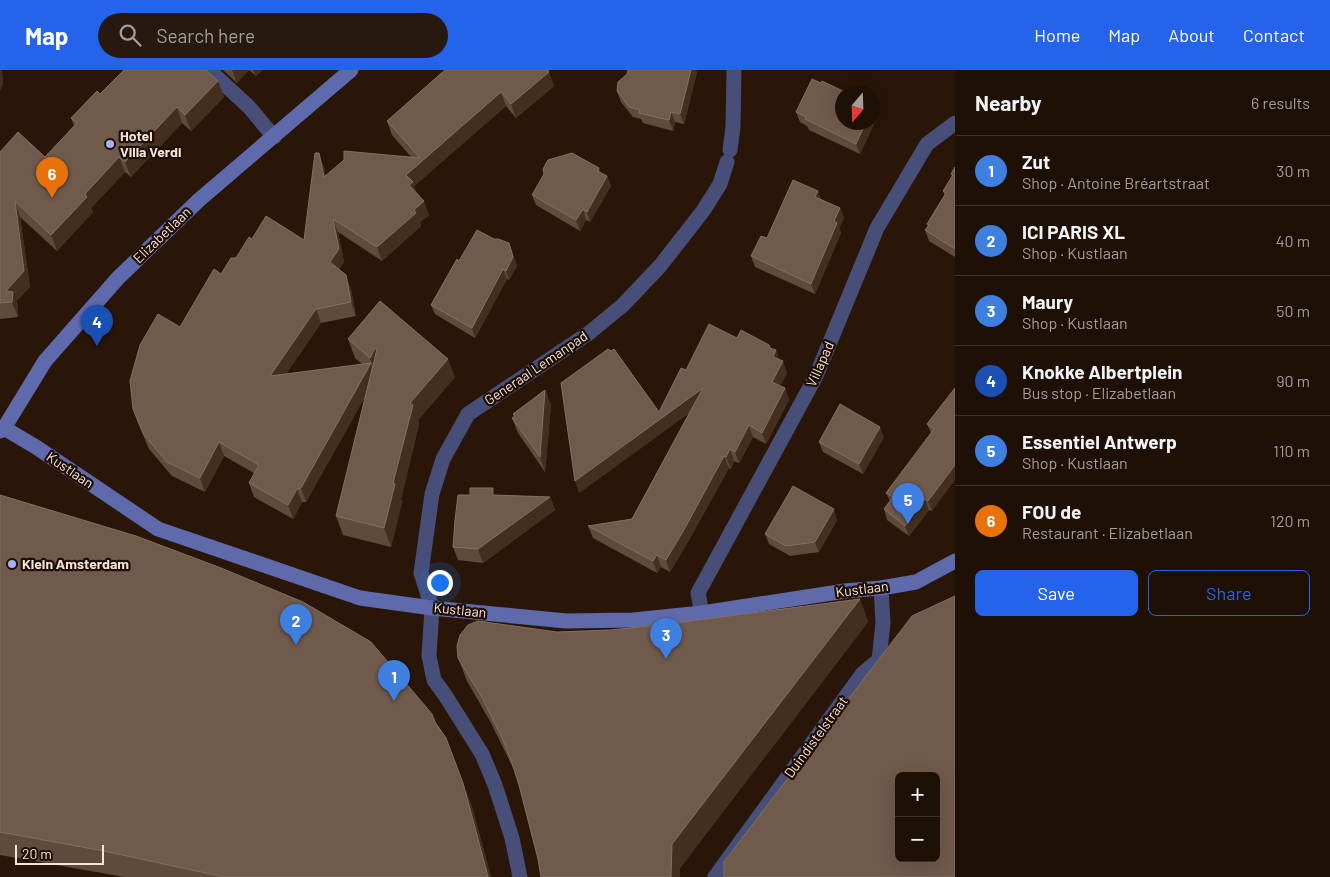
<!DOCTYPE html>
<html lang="en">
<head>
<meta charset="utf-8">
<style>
	:root { --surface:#1f1006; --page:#271910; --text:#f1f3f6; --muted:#a19d9b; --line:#3c3028; --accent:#2563eb }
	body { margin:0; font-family:Barlow,sans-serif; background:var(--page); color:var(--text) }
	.controls { position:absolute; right:15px; bottom:15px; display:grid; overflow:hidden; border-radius:8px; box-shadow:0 5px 20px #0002 }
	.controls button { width:45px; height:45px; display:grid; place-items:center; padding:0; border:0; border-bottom:1px solid var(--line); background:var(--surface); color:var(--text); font:25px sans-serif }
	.compass { position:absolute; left:835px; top:15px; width:45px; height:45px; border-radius:50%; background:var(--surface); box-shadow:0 5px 20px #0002; rotate:199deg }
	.scale { position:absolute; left:15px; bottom:12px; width:89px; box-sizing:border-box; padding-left:5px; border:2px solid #f3e5dc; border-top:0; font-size:14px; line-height:18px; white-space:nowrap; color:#f3e5dc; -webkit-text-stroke:4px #1f0d02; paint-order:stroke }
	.you { position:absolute; left:439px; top:512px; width:18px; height:18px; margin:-12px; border:4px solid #fff; border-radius:50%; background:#1a73e8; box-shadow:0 0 0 8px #1a73e833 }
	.badge { display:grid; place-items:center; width:32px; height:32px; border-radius:50%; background:var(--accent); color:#fff; font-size:16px; font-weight:700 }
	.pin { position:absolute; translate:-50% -41px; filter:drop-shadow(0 1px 2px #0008) }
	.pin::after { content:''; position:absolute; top:26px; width:18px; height:15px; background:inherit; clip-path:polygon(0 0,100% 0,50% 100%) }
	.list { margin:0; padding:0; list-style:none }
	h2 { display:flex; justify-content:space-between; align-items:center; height:65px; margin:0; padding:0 20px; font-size:21px }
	h2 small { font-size:16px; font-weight:400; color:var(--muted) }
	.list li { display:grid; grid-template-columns:32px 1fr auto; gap:15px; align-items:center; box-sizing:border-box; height:70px; padding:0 20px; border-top:1px solid var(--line) }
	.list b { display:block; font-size:19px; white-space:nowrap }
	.list p { margin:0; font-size:16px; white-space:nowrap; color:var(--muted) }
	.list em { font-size:16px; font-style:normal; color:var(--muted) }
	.actions { display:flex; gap:10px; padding:15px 20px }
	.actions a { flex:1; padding:11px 0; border:1px solid var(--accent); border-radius:8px; text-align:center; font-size:18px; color:var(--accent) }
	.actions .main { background:var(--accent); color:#fff }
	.icon { flex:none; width:28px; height:28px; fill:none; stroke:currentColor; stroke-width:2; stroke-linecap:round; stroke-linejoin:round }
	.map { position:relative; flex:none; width:955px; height:807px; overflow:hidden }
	header { display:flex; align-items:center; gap:30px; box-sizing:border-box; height:70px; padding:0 25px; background:var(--accent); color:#fff }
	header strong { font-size:24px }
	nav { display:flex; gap:28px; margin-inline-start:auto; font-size:18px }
	.search { width:350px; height:45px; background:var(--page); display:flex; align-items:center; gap:12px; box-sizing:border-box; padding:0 18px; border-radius:28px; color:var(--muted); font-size:19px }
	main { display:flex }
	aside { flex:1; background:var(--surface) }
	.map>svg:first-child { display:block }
</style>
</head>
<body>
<header>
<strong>Map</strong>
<div class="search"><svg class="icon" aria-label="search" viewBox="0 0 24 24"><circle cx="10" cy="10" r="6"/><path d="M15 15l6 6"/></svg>Search here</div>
<nav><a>Home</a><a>Map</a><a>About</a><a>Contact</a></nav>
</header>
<main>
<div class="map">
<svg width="955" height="807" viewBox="0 0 955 807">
	<rect width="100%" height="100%" fill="#291608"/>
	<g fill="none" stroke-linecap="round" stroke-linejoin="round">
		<path stroke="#474e77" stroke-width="15" d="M209,0l40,37 25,30"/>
		<path stroke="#474e77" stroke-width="15" d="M730,80l3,-23 1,-57
			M702,543l-4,-20 118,-217 61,-148 50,-84 28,-21
			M520,807l-8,-39 -17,-53 -13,-31 -37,-59 -11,-15 -5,-24 3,-48 -11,-35 11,-79 11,-35 25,-45 121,-81 34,-28 37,-39 43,-55 17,-27 7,-22
			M715,807l148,-204 16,-13 4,-37 -2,-35"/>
		<path stroke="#5f6aac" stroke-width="15" d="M4,358l32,19 122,82 202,69 72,10 134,13 67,-1 69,-7 143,-22 36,-3 35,-6 39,-21
			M0,361l4,-3 41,-67 73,-83 81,-78 152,-130"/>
	</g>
	<path fill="#5f4a3b" d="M223,0h26l-12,13z
		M249,0h13l-6,6z
		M445,0l109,16 -38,32 -10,-12 -92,80 2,7 13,22 -9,7 1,4 -39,35 -44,-29 6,30 -5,7 12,20 5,27 -35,7 -35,51 76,-10 -7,-6 -7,-19 32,-38 75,76 -37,43 1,4 -18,75 1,3 -11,45 -48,-12 -7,-19 30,-121 -60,107h-4l-9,17 -39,-22 -5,-14 5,-10 -30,-17 -19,36 -33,-16 -23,-27 -11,-26 -5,-14 47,-82 41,-53 31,-35 52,1 20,-73 1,8 87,-17 -20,-23 -5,-14z
		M697,2l-13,52 -9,-2 -2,9 -30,-8 -2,-4 -8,-2 -12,-15 -4,-11z
		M218,11l6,16 -33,34 -9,-8 -51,54 -6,-5 -34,36 2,4 -36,39 -37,-34 10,70 -14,14 2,6v10l-18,2v-167l45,5 29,-31 -3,-8 29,-24z
		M796,42l81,5 -17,37 -51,-24 -2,-4 -7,-4z
		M955,97v90l-26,-16 -4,-11 3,-3 -1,-3 18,-28 -2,-5 9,-15 -1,-2z
		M599,98l1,4 7,4 4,10 -21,36 -4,-2 -6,11 -44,-26 -4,-10z
		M821,129l19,9 4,10 -5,10 2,5 -26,61 -60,-27 -4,-11 16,-18z
		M494,169l15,4 8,23 -8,14 -2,-1 -32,59 -40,-24 -4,-9 28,-44z
		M770,278l10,12 7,13 -7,13 5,2 4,12 -23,44 -13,-7 -14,26 -5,-2 -3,8 -2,-1 -40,72 -19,32 -9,-5 -4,6 -64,-35 -5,-12 44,-7 57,-106 -110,80 80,-81 27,-42z
		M955,318l-23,123 -3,-1 -20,26 -22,-16 -3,-11 6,-8 -4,-8 45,-60 -4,-9z
		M545,320l6,15 -6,67 -27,-39 -6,-15 2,-1 -1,-3z
		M884,367l-21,37 -40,-22 -4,-10z
		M0,425l435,227 28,61 9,24 19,70h-367l-124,-22z
		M495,425l55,2 5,13 -72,53 -25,-3 -5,-13z
		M837,450l-18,32 -29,4 -21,-12 -4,-10z
		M860,529l8,23 -188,246v9h-139l-3,-18 -19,-74 -4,-13 -24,-49 -24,-42 -9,-23 99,-26 54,-2 64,-7z"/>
	<path fill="#432e1f" d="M0,0h2l1,7v7l-3,7z
		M232,0h17l-12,13z
		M253,0h9l-6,6z
		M691,0h5l1,2 -13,52 -4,-10z
		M549,2l5,14 -38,32 -5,-14z
		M218,11l6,16 -33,34 -6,-16z
		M501,22l5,14 -92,80 4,10 -4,2 -8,-23z
		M874,36l3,11 -17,37 -4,-10 10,-22h6v-13z
		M177,37l5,16 -51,54 -6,-15z
		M671,42l4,10 -2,9 -4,-11z
		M319,83l5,14 5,24 -5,-14z
		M119,87l6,15 -34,36 2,4 -36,39 -6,-16 34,-41z
		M607,106l4,10 -21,36 -3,-10z
		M818,121l4,10 -7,-4z
		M15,131l5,16 10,70 -14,14 2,6v10l-6,-15 -6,-11z
		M424,131l5,14 -9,7 1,4 -39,35 -5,-14 37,-37z
		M840,138l4,10 -5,10 2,5 -26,61 -4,-10 23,-63z
		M583,139l3,11 -6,11 -4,-11z
		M333,149l5,13 6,30 -9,13 -5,-13z
		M509,173l8,23 -8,14 -3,-9z
		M503,199l4,10 -32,59 -3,-10z
		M346,205l5,14 5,27 -5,-14z
		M316,239l5,14 -46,67 -5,-14z
		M375,278l7,18 -6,10 -6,-18z
		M776,280l4,12 -7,-5z
		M448,289l7,18 -37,43 1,4 -18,75 1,3 -11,45 -7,-19 26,-125z
		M783,291l4,12 -11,20 -4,-11z
		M371,293l5,14 -70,125 -5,-14z
		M703,318l4,12 -128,93 -4,-12z
		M785,318l4,12 -23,44 -4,-11z
		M545,320l6,15 -6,67 -5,-15z
		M749,355l4,12 -14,26 -4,-11z
		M880,357l4,10 -21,37 -4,-10z
		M219,372l5,14 -19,36 -5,-14z
		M730,379l4,12 -3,8 -5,-12z
		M724,386l5,12 -40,72 -19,32 -4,-12z
		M955,395v15l-23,31 -4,-10z
		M297,419l5,13 -9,17 -5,-14z
		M550,427l5,13 -72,53 -5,-14z
		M925,429l4,11 -20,26 -4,-10z
		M834,439l3,11 -18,32 -4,-10z
		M657,485l4,12 -4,6 -4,-12z
		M860,529l8,23 -188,246v9h-9l1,-33z
		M463,713l9,24 19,70h-3z"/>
	<path fill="#6f5a4c" stroke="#847063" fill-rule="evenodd" d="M124,0h82l12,11 -33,34 -8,-8 -52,55 -6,-5 -34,37 2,3 -36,38 -36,-34 9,70 -18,20 7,1 -1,10 -12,1v-151l18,-20 27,25 32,-34 -6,-5 26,-27 3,3z
		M445,0h103l1,2 -38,32 -10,-12 -95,83 7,7 -4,3 15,16 -10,9 2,3 -39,34 -44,-28 6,30 -9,13 16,13 5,27 -35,7 -46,67 101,-13 -70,125 -4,1 -9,16 -39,-22 10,-18 -40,-23 -19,36 -33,-16 -23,-27 -11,-26 -3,-28 10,-36 18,-31 22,13 34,-58 7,5 10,-16h5l13,-21 3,2 14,-23 38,24 11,-87h4l5,24 20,-17v-9l76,7 -33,-37z
		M628,0h63l-11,44 -9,-2 -2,8 -30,-7 1,-3 -11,-3 -12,-16 1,-9 9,-8z
		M812,9l9,4 1,-2 23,11h-3v30h24l-10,22 -51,-25 1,-2 -10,-5z
		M572,83l27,15 -2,3 10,5 -20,36 -4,-3 -7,11 -44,-25 12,-21 -1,-5 5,-9z
		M955,97v82l-30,-19 4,-5 -2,-1 19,-31 -3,-2 10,-16 -2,-1z
		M793,110l25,11 -3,6 25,11 -6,13 3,2 -26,61 -60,-28 10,-20 6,2z
		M477,160l17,9h4l11,4 4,14 -7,14 -3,-2 -31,59 -41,-23 26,-46 2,2z
		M380,231l68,58 -38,44 3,2 -20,78 2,1 -11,44 -48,-12 41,-167 -2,-1 -5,10 -22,-19z
		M709,254l28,14 4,-8 28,15 1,3 6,2 -3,7 10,4 -11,21 13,6 -23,45 -13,-8 -14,27 -5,-3 -4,8 -2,-1 -39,72 -19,32 -9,-5 -4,6 -65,-35 44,-7 71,-131 -128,93 -14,-98 47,-34 3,2 3,-2 45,63 22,-44 5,2z
		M955,318v77l-27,36 -3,-2 -20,27 -21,-17 9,-12 -7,-4 48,-64 -7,-5z
		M545,320l-5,67 -28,-39 3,-2 -2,-2z
		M840,334l40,23 -21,37 -40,-22z
		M793,416l41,23 -19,33 -29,4 -21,-12z
		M470,418h23v7l57,2 -72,52 -25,-2 2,-27 3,-25h12z
		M0,425l136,41 85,32 82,34 68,40 61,72 3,8 11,16 17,45 22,82 3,12h-264l-120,-26 -104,-19z
		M955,526v281h-231v-15l188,-246zM899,706h37v82h-37z
		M860,529l-188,245 -1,33h-130l-3,-18 -19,-74 -8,-25 -8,-20 -20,-41 -25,-41 -1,-12 3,-11 8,-10 10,-4 79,11 54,-2 64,-7z"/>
	<g fill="#a4b2fc" stroke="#1f0d02" stroke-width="2">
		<circle cx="110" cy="74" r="5"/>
		<circle cx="12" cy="494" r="5"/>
	</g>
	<g text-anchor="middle" stroke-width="4.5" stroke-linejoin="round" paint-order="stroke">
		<g font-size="14" font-weight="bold" fill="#f3e5dc" stroke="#1f0d02" text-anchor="start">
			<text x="120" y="71">Hotel<tspan x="120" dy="16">Villa Verdi</tspan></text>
			<text x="22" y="499">Klein Amsterdam</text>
		</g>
		<g font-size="14" fill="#f3e5dc" stroke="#1f0d02">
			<text transform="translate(162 165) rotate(-44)" y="5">Elizabetlaan</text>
			<text transform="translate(820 294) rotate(-66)" y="5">Villapad</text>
			<text transform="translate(536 298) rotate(-34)" y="5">Generaal Lemanpad</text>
			<text transform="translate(70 400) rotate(34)" y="5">Kustlaan</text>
			<text transform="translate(862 519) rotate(-7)" y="5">Kustlaan</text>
			<text transform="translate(460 540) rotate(6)" y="5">Kustlaan</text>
			<text transform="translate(816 667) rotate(-54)" y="5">Duindistelstraat</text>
		</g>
	</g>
</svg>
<div class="controls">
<button>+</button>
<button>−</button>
</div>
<svg class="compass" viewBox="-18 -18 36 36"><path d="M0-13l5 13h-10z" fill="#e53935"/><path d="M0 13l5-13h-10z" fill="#a19d9b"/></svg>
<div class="scale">20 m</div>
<div class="you"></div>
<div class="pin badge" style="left:394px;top:631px;background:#3f7fe0">1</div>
<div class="pin badge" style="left:296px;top:575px;background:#3f7fe0">2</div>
<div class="pin badge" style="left:666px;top:589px;background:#3f7fe0">3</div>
<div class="pin badge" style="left:97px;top:276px;background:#1a4fb4">4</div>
<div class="pin badge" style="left:908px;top:454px;background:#3f7fe0">5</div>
<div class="pin badge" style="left:52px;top:128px;background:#e8710a">6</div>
</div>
<aside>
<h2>Nearby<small>6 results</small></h2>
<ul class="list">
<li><span class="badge" style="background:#3f7fe0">1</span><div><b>Zut</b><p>Shop · Antoine Bréartstraat</p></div><em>30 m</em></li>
<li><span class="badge" style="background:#3f7fe0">2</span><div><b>ICI PARIS XL</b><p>Shop · Kustlaan</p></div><em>40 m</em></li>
<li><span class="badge" style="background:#3f7fe0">3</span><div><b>Maury</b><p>Shop · Kustlaan</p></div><em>50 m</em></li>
<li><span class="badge" style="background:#1a4fb4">4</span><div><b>Knokke Albertplein</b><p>Bus stop · Elizabetlaan</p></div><em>90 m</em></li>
<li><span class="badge" style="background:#3f7fe0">5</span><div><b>Essentiel Antwerp</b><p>Shop · Kustlaan</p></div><em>110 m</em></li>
<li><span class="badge" style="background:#e8710a">6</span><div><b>FOU de</b><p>Restaurant · Elizabetlaan</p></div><em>120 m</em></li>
</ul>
<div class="actions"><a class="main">Save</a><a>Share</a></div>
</aside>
</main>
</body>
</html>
